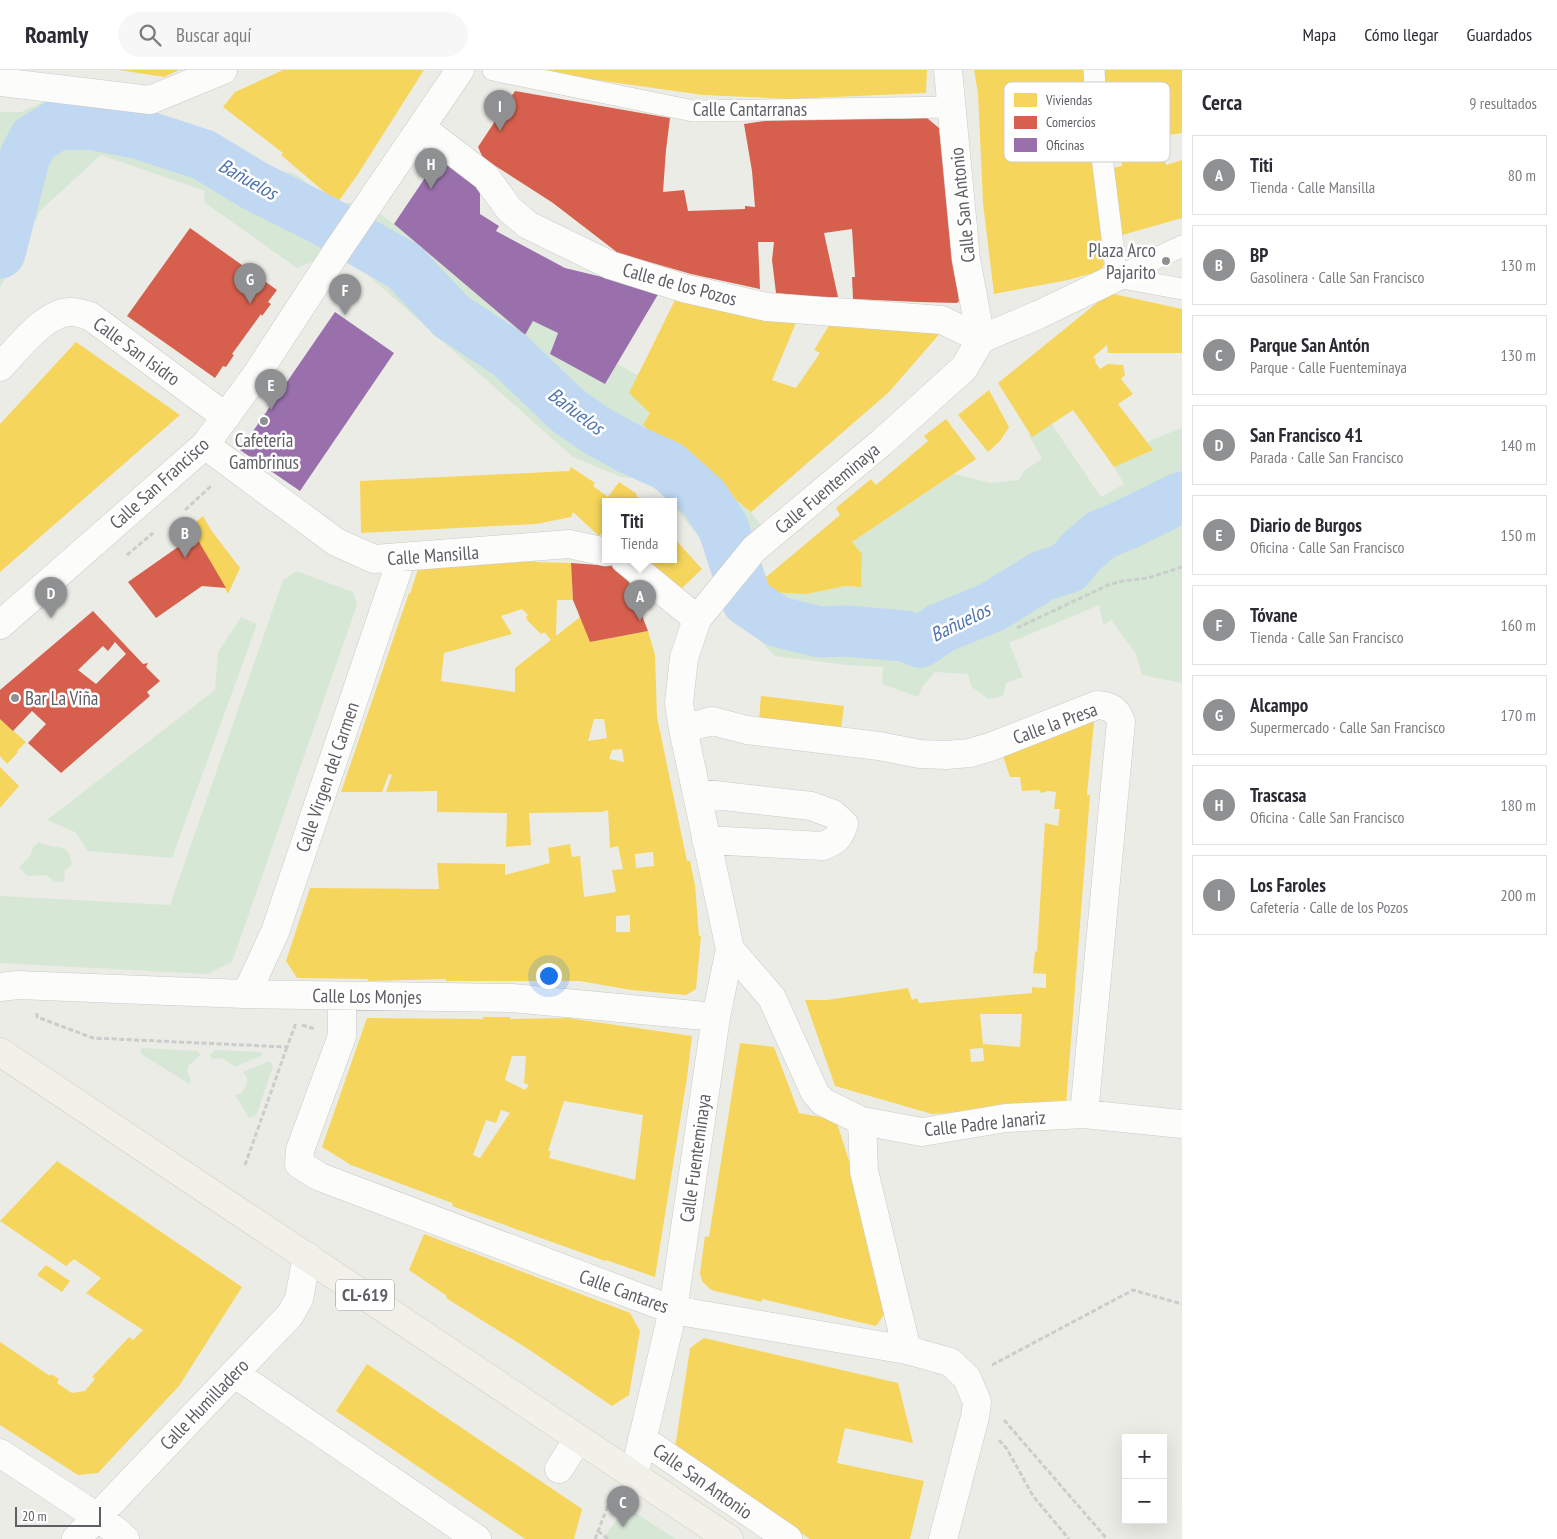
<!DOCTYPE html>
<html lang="es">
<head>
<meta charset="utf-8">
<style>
	:root { --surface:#fff; --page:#f7f7f7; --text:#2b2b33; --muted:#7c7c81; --line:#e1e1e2; --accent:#8f9092 }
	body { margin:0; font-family:"PT Sans Narrow",sans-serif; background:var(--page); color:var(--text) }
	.controls { position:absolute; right:15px; bottom:15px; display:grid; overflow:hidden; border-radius:0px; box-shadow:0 5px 20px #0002 }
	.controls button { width:45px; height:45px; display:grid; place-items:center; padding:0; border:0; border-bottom:1px solid var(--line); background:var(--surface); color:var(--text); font:25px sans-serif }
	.scale { position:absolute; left:15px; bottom:12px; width:86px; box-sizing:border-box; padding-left:5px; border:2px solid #5d5f64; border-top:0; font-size:14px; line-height:18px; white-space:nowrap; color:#5d5f64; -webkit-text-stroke:4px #fff; paint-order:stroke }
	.you { position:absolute; left:548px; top:905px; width:18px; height:18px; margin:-12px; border:4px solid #fff; border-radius:50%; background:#1a73e8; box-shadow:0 0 0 8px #1a73e833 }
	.badge { display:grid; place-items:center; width:32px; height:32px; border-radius:50%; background:var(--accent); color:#fff; font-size:16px; font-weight:700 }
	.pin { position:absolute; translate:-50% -41px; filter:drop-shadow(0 1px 2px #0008) }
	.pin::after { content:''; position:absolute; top:26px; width:18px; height:15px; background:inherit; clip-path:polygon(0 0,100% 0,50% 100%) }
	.popup { position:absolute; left:602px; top:428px; width:75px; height:65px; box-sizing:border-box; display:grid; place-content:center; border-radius:0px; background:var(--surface); filter:drop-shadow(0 1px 4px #0005); font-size:16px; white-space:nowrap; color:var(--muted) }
	.popup b { font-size:19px; color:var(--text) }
	.popup::after { content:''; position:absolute; left:50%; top:100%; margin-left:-10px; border:10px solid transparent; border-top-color:var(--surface) }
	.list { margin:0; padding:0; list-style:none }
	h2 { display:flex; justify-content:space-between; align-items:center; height:65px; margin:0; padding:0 20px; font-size:21px }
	h2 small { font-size:16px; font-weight:400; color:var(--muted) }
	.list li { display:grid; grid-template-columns:32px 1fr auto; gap:15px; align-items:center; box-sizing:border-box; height:80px; margin:0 10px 10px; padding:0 10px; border:1px solid var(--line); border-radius:0px }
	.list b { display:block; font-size:19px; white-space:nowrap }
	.list p { margin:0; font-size:16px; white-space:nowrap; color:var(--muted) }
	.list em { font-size:16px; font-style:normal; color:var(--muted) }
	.icon { flex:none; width:28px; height:28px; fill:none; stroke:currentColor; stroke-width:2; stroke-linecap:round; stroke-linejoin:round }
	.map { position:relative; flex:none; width:1182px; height:1469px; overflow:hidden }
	header { display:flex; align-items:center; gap:30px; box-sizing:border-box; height:70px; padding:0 25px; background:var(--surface); border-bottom:1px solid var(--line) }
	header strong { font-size:24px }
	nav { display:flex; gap:28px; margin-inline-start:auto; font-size:18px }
	.search { width:350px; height:45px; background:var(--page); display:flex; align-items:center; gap:12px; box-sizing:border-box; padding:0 18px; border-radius:28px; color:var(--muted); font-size:19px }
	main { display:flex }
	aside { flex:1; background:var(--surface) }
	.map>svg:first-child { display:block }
</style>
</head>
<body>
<header>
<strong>Roamly</strong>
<div class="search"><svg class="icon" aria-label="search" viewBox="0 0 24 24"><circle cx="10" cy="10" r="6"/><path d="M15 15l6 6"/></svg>Buscar aquí</div>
<nav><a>Mapa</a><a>Cómo llegar</a><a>Guardados</a></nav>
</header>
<main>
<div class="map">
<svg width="1182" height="1469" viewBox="0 0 1182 1469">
	<rect width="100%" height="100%" fill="#ecece7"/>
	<path fill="#d6e7d5" d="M70,20l106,32 66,40 54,12 32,27 40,4 26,19 131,110 8,-13 25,12 -8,21 55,30 12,-20 21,11 12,38 -6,12 107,87 19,24 -32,33 -20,-10 -44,-52v-5h-4l-20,-23 -29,-2 -48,-20 -213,-189 -23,-17 -40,17 -93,-66 1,-11 -104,-36 -60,55 -41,78v-176h21z
		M1051,353l50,74 23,-13 -10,-17 38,-17 -5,-8 35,-14v255l-40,-8 -6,-21 -25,-34 -8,5 -4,-20 -90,38 14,34 -17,6 -3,13 -15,3 -17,-13 -3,-12 -33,-2 -13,15 -4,10 -36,-13 1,-17 -37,-2 -71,-9 -39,-40 24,-24 47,2 38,-8 16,1 1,-33 -10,-12 102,-68 36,9 29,-3 6,-10 17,-11 -13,-24z
		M296,501l57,21 4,13 -125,357 -25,12 -207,-11v-67l170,9 113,-325z
		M241,547l16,7 -85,234 -84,-7 -13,-19 -28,-12 168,-130 3,-38z
		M39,772c16,9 31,-2 33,23l-7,5 -1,12 -10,-1 -8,-6 -19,1 -8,-9 12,-12 1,-7z
		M143,978l54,3 4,4 -11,9 -3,6 4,12 -2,2 -48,-30 -1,-4z
		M215,980l46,2 2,1 -1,2 -27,12 -13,-9 -10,1 -2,-5z
		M270,991l3,5 -17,50 -7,2 -14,-23c9,-1 12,-10 12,-18l-4,-5z
		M631,1440l45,29h-73l17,-24z"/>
	<path fill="#f6d55c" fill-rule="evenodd" d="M119,0h60l-15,7z
		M283,0h141l-66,104 -20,28 -3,-1 -54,-46 2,-2 -60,-46 12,-15z
		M547,0h380l-1,23 -138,6 -85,-4 -120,-17z
		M974,0h111l19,195 -4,6 -32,9 -74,14 -11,-91 -5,-110z
		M1100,0h82v63l-21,3 5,29 16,-5v58l-63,18 -6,-68 9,-2 -4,-61 -15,3z
		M1109,223l73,16v44h-74l-1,-8 -14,12 3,3 -1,2 5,7 8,-5 15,1 2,10 -4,4 12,15 -15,10 35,46 -39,17 -41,-57 -41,27 -34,-54z
		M677,226l121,22 -26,62 24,8 24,-35 -6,-3 19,-31 109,12 -53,61 -138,120 -108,-87 7,-12 -21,-20z
		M76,272l104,73 -180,157v-148z
		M989,320l20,37 -9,14 -12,11 -30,-37z
		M946,349l30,40 -124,83 10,12 -1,33 -16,-1 -38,8 -47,-2 -8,-3 88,-74 -4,-7 35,-29 5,6 52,-44 -4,-5z
		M571,397l24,16 -2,3 15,11 11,-15 18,12 -1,1 6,7h-36v26l-7,8 -26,-24 -2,5 -35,7 -175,9 -1,-52 209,-10z
		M203,446l8,14 29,38 -12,26 -37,-64 2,-6z
		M674,468l28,31 -23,22 -31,-31h26z
		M535,491v1l36,1 2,37h-16l-1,36 24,-19 10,25 58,-11 7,24 2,62 30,144h3l5,24 4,51h2l-5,53 -10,6 -55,-5 -51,-9h-134v-2l-78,2v-2l-71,-1 -11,-17 24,-73 129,1 -2,-26 68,1v11l45,-12 -2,-15 22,-4 2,13 8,-1 4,41 32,-5 -4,-22 11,-1 -5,-23 -8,2 -2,-38 -6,2 -73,1 2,32 -25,2 1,-34 -70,-1v-21l-51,1 6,-17 -3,-1 -7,18h-41l68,-199 1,1 8,-25zM522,539l6,6 -2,2 1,3 12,12 3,2 2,-2 7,8 -36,28v24l-74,-11 3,-28 68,-19 -11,-18zM594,649h10l3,19 -19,3zM622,679l2,13 -15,-3 3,-9zM653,782l1,14 -18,2 -1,-14zM630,845v17h-14v-16z
		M761,626l83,10 -3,23 -82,-9z
		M1095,642l-8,83h3l-24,310 -134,9 -97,-28 -30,-86h22l81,-12 4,12 5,-2 2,5 113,-10v-6l14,1v-14l-13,-1 2,-22 2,1 8,-129 13,3 2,-17h-6l2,-17 -8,-1 -7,2 -2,-3 -17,1 -2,-14h-10l-8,-24zM980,944h42l-2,33 -37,-3zM983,978l1,13 -13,1 -1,-13z
		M0,649l26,23 -9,9 1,1 -11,12 -7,-8z
		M0,697l19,19 -19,22z
		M483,947h27v2l58,-1 124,18 -5,42 -32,199 -49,-17 -1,1 -153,-55 1,-2 -1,-1 -101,-38 -29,-18 45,-129 116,1zM512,986h14l-2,27 5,2 -4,5 -20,-10zM564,1031l79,14 -8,65 -86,-22 2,-7h-3zM501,1040l9,3 -30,45 -7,-3 13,-35 10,3z
		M740,973l34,4 25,66 37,7 15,47 38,141 -13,18 -114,-27v3l-47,-11 -5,-2 -8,-8 -2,-8 5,-37 4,1z
		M57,1091l185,126 -63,99 -81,87 -20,2 -78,-50v-83l50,34 1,-2 8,5 -2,4 15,10 13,-2 10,-12 -3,-2 37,-40 4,3 10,-10 -57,-37 15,-15 -27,-19 -8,7 -66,-45z
		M424,1164l206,79 10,18 -11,64 -17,11 -84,-57 -82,-51 1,-2 -38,-26z
		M46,1195l24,16 -8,11 -25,-17z
		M704,1268l194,45 15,60 -68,-15 -8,35 87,18 -14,58h-100l-135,-91 15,-100z
		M367,1294l215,145 -8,30h-49l-189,-128z"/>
	<path fill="#d6604d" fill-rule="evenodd" d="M515,21l155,27 -4,32 -3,42 21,-2 4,21 57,-2v-3l10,1 -3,-36 -8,-47 55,-8 89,-2 1,5 38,-1 12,10 20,173 -2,2 -38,-1 -66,-3 -1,-22h3l-3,-48 -28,4 14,64h-23l-39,-4 -4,-33 2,-18h-16l2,47 -69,-15 -73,-21 -65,-50 -70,-45 -5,-11z
		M190,158l87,62 -9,12 3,2 -9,12 -1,-2 -29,40 2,1 -8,12 -3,-1 -8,12 -88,-62z
		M195,465l31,53 -24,-2 -46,32 -28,-36z
		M571,493l41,3 15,11 21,54 -58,11 -17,-42z
		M93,541l50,53 5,-1 -2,4 14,14 -13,11 3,4 -89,77 -33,-30 18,-19 -14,-13 -19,20 -13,-12v-29zM115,572l11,12 -30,30 -18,-14 25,-24 5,5z"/>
	<path fill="#9970ab" d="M441,84l39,26v34l19,12 -3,5 69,37 95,23 -55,93 -55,-30 8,-21 -25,-12 -8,14 -131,-111z
		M335,242l59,41 -94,138 -60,-41z"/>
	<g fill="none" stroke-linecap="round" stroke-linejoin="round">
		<path stroke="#c0d8f2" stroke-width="51" d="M0,183l25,-97 9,-17 23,-14 32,-1 51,10 64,21 51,31 68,34 81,46 47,50 59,39 56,54 28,20 34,19 40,18 36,32 19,29 24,74 31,21 42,10 26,-1 59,5 15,6 21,-14 51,-21 52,-32 24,-7 13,-16 20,-17 26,-11 55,-27"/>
		<defs>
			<path id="pedestrian" d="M493,0l200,41 259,-4
				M1094,0l2,39 21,168
				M1117,207l65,-31
				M1117,207l65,12"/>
			<path id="minor" d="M948,0l18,189 15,80
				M0,12l150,18 73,-30
				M422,58l64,49 23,32 19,16 82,40 73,23 84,19 175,13 39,19
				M0,297c17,-17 46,-57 72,-55 6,0 13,3 18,4l136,101
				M205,375l131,97 38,17 195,-15 37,8
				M625,490l72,59
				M683,659l29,-8 35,9 132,16 41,8 26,1 24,-2 20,-6 107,-42c13,1 20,4 24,17l-37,392
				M697,723l114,13 22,8 11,10c-4,13 -8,17 -21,22l-117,-6
				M730,879l42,49 43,95 8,9 39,19 60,11 84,-14 78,-4 98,10
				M0,917l18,-2 226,9 268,4 204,19
				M244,924l7,-10 24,-52 127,-375
				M342,926v40l-42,114 -1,14 21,13 353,133 234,40 43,12 17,16 10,24 -2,15 -32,122
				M862,1051l2,50 43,179
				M233,1304l17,10 227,155
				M642,1369l146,100
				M0,1383l82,54 33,23 10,9
				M559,1399l19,-30
				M634,1405l39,-165 43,-293 14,-68 -47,-220 -4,-26 5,-45 13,-39 57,-70 127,-106 83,-75 17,-29 57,-24 79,-38
				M76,1469l214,-224 9,-16 8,-43"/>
			<path id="tertiary" d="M0,555l205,-180 51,-70 81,-124 123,-181"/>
			<path id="primary" d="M0,982l729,487"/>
		</defs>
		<use href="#pedestrian" stroke="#c9c9c9" stroke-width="22"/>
		<use href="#minor" stroke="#c9c9c9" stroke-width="29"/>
		<use href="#tertiary" stroke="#c9c9c9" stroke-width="29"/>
		<use href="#primary" stroke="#d1cdb8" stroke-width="29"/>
		<path stroke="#c9cdcb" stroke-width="3" stroke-dasharray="5 2.5" stroke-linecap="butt" d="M185,440l26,-24
			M127,485l26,-22
			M1017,558l91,-43 14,-4 26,-3 34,-11
			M37,943v4l56,21 194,9 9,-24
			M302,955l13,4
			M245,1095l42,-118
			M992,1295l141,-75 49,14
			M1004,1350l103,119
			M999,1370l8,9 26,47 36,43
			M598,1461l10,8
			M595,1469l17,-44"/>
		<use href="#pedestrian" stroke="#fcfcfb" stroke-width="21"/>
		<use href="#minor" stroke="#fcfcfb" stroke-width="28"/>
		<use href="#tertiary" stroke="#fcfcfb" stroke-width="28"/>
		<use href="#primary" stroke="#f1f1e9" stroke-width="28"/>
	</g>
	<g fill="#8f9092" stroke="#fff" stroke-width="2">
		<circle cx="1166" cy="191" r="5"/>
		<circle cx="264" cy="351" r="5"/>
		<circle cx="15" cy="628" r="5"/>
	</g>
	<g text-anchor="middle" stroke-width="5" stroke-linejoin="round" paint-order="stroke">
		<rect fill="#fff" stroke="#8e8f92" stroke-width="1" x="336" y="1209.5" width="58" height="31" rx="4"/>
		<g font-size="18" font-weight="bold" fill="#5d5f64">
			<text x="365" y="1231">CL-619</text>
		</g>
		<g font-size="19" fill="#5d5f64" stroke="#fff">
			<text x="750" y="46">Calle Cantarranas</text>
			<text transform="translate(962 135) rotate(-96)" y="7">Calle San Antonio</text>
			<text transform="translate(680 214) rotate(15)" y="7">Calle de los Pozos</text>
			<text transform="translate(137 281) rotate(36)" y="7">Calle San Isidro</text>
			<text transform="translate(159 413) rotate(-42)" y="7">Calle San Francisco</text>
			<text transform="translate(827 418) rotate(-40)" y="7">Calle Fuenteminaya</text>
			<text transform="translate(433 485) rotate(-4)" y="7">Calle Mansilla</text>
			<text transform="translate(1055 653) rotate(-20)" y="7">Calle la Presa</text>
			<text transform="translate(327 707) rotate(-71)" y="7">Calle Virgen del Carmen</text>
			<text transform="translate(367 926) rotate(1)" y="7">Calle Los Monjes</text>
			<text transform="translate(985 1053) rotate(-6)" y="7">Calle Padre Janariz</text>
			<text transform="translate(695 1088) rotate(-82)" y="7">Calle Fuenteminaya</text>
			<text transform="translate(624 1221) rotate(20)" y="7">Calle Cantares</text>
			<text transform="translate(204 1334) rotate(-46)" y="7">Calle Humilladero</text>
			<text transform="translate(703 1411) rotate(35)" y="7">Calle San Antonio</text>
		</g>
		<g font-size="19" fill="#5d5f64" stroke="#fff" text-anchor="end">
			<text x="1156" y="187">Plaza Arco<tspan x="1156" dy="22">Pajarito</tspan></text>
			<text x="264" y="377" text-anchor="middle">Cafeteria<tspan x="264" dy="22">Gambrinus</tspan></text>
			<text x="25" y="635" text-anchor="start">Bar La Viña</text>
		</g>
		<g font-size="20" font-style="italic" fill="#4f74af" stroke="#fff">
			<text transform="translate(248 109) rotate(29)" y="7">Bañuelos</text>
			<text transform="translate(576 341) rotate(37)" y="7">Bañuelos</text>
			<text transform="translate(960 552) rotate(-26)" y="7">Bañuelos</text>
		</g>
	</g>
	<rect x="1004" y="12" width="166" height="80" rx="8" fill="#fff" stroke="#cecfd0" stroke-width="1"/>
	<rect x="1014" y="23" width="23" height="14" fill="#f6d55c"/>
	<rect x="1014" y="46" width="23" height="13" fill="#d6604d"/>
	<rect x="1014" y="68" width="23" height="14" fill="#9970ab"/>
	<g font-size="14" fill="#5d5f64">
		<text x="1046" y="35">Viviendas</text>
		<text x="1046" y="57">Comercios</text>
		<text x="1046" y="80">Oficinas</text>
	</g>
</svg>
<div class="controls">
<button>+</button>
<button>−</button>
</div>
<div class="scale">20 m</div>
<div class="you"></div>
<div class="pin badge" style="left:640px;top:551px">A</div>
<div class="popup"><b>Titi</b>Tienda</div>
<div class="pin badge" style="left:185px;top:488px">B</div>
<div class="pin badge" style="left:623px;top:1457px">C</div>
<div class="pin badge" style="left:51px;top:548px">D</div>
<div class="pin badge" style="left:271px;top:340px">E</div>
<div class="pin badge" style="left:345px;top:245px">F</div>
<div class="pin badge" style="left:250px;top:234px">G</div>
<div class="pin badge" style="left:431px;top:119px">H</div>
<div class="pin badge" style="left:500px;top:61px">I</div>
</div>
<aside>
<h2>Cerca<small>9 resultados</small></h2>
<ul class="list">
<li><span class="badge">A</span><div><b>Titi</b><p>Tienda · Calle Mansilla</p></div><em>80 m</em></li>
<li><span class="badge">B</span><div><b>BP</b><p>Gasolinera · Calle San Francisco</p></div><em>130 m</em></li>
<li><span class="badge">C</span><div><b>Parque San Antón</b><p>Parque · Calle Fuenteminaya</p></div><em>130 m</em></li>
<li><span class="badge">D</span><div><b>San Francisco 41</b><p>Parada · Calle San Francisco</p></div><em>140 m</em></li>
<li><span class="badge">E</span><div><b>Diario de Burgos</b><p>Oficina · Calle San Francisco</p></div><em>150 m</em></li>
<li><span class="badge">F</span><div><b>Tóvane</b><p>Tienda · Calle San Francisco</p></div><em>160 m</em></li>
<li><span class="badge">G</span><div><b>Alcampo</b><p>Supermercado · Calle San Francisco</p></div><em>170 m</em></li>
<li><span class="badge">H</span><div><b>Trascasa</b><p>Oficina · Calle San Francisco</p></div><em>180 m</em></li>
<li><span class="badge">I</span><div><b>Los Faroles</b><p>Cafetería · Calle de los Pozos</p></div><em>200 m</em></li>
</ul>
</aside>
</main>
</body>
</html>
